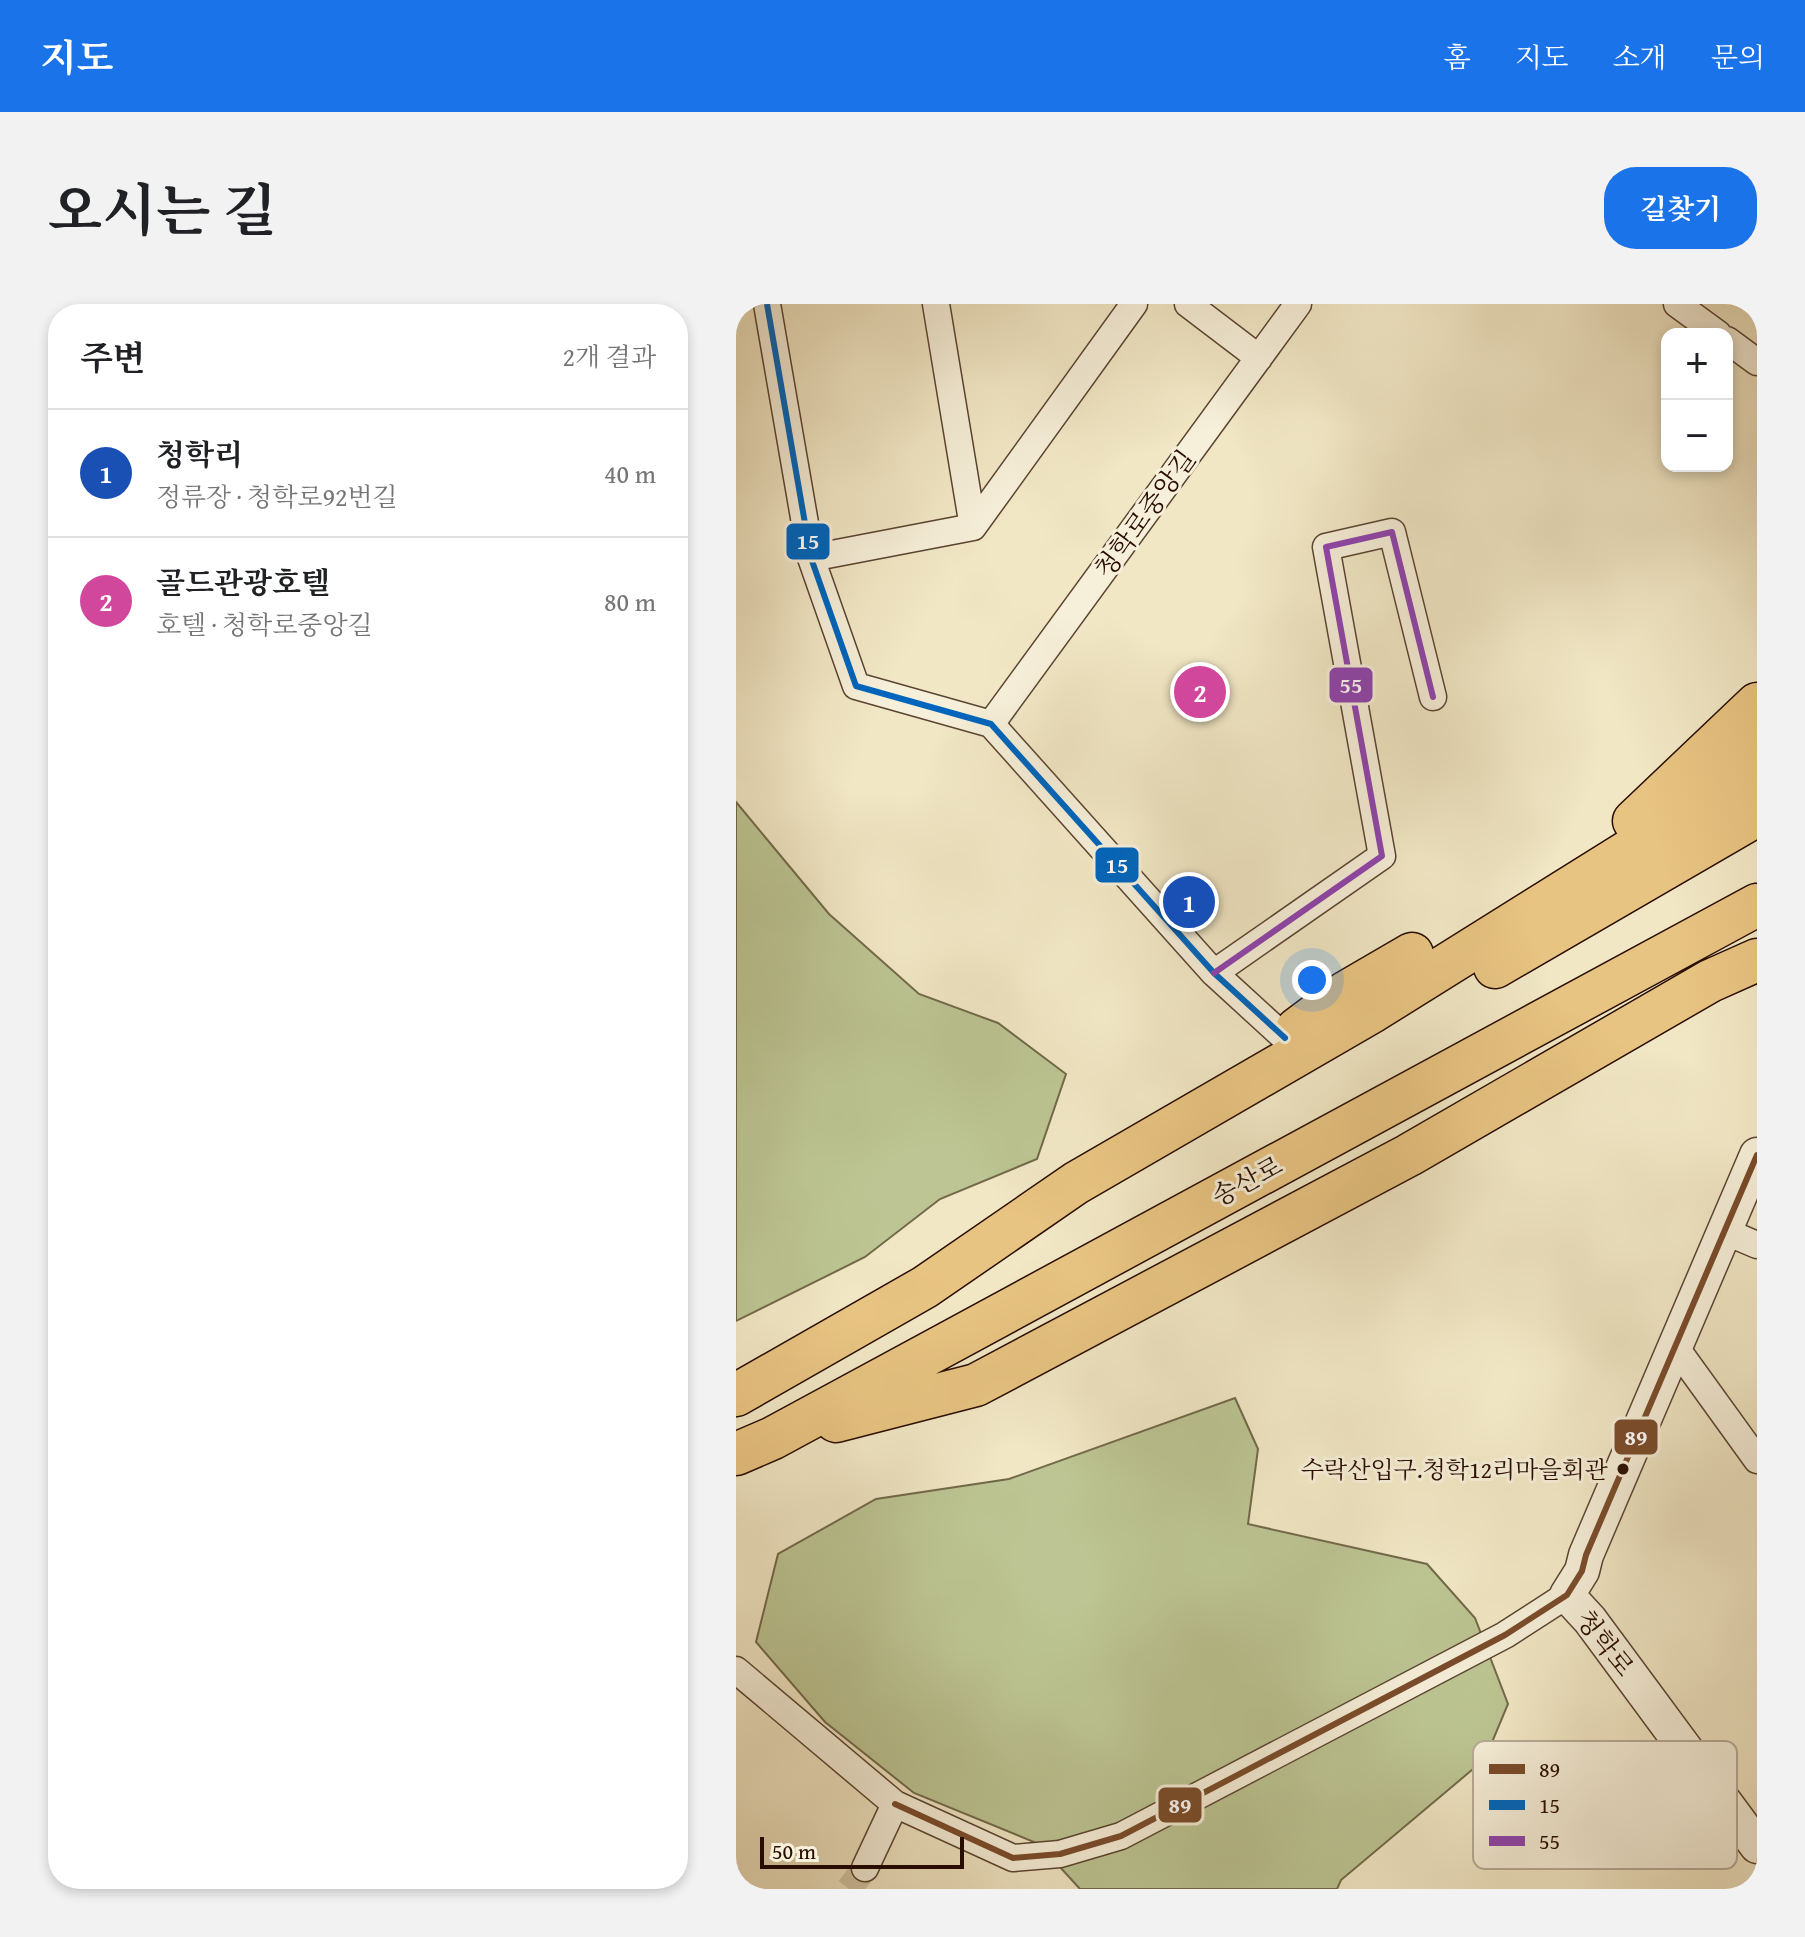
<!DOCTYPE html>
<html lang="ko">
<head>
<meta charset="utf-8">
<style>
	:root { --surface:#fff; --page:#f2f2f2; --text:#202124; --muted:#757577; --line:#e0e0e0; --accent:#1a73e8 }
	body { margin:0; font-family:"Gentium Book Plus","Noto Serif KR",serif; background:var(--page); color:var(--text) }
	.controls { position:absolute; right:24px; top:24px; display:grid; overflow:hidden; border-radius:16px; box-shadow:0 4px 12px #0003 }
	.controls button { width:72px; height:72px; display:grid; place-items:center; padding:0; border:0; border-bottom:2px solid var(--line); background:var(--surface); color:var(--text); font:40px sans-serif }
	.scale { position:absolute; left:24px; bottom:20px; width:204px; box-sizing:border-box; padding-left:8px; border:4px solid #290d00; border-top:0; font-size:22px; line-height:28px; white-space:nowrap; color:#290d00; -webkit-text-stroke:6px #f6efd9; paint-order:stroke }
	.you { position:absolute; left:576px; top:676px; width:28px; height:28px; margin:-20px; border:6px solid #fff; border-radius:50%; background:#1a73e8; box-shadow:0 0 0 12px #1a73e833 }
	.badge { display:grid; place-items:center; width:52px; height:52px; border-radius:50%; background:var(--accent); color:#fff; font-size:26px; font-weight:700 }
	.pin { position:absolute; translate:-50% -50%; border:4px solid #fff; box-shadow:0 2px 8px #0006 }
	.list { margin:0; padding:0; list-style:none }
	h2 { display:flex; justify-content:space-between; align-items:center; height:104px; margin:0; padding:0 32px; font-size:34px }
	h2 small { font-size:26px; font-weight:400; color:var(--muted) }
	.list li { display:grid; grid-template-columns:52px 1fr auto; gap:24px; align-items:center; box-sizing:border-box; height:128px; padding:0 32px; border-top:2px solid var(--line) }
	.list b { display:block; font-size:30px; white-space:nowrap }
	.list p { margin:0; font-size:26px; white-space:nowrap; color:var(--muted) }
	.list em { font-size:26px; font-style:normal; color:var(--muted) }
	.map { position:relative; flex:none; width:1021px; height:1585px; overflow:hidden; border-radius:32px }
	header { display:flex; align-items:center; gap:48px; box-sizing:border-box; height:112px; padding:0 40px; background:var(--accent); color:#fff }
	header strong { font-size:38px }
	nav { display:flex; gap:44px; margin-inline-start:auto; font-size:28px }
	.intro { display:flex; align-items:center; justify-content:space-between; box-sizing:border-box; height:192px; padding:0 48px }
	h1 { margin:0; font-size:56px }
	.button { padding:20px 36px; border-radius:32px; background:var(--accent); color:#fff; font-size:28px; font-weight:700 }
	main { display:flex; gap:48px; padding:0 48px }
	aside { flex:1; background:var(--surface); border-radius:32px; box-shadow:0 4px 12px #0003 }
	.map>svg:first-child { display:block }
</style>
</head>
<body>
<header>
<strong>지도</strong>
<nav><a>홈</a><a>지도</a><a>소개</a><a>문의</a></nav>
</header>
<div class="intro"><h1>오시는 길</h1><a class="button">길찾기</a></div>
<main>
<aside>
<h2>주변<small>2개 결과</small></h2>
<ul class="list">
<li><span class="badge" style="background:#1a4fb4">1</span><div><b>청학리</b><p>정류장 · 청학로92번길</p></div><em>40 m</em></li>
<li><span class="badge" style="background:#d1479c">2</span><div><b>골드관광호텔</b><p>호텔 · 청학로중앙길</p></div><em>80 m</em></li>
</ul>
</aside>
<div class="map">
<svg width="1021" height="1585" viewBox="0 0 1021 1585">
	<rect width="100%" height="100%" fill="#f1e7c5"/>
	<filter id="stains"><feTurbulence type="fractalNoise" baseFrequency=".0025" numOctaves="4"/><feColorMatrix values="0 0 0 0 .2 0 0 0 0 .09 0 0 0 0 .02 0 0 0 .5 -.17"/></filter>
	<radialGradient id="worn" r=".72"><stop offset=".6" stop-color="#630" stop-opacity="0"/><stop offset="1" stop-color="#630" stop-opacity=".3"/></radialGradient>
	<path fill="#bcc593" stroke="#72694a" stroke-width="2" d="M0,498l93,112 90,80 79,29 68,51 -29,85 -97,40 -75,58 -129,64z
		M499,1094l23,51 -10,75 179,40 48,54 33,86 -23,55 -144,121 -4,9h-257l-41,-45 -125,-51 -89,-71 -69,-80 22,-88 98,-55 133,-20z"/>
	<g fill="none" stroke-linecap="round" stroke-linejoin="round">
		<path stroke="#d3c6a7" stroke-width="26" stroke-dasharray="26 13" stroke-linecap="butt" d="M113,1585l16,-21"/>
		<defs>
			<path id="minor" d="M31,0l44,254 45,128 135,38 223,249 71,65
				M200,0l37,223
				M452,0l71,54
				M941,0l41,30
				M991,36l30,22
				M75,254l162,-31 161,-223
				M255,420l307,-420
				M478,669l168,-117 -56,-309 66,-15 41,165
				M988,927l33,14
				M938,1041l83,115
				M0,1366l159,134 -30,64
				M159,1500l118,54 47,-4 61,-18 384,-201 62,-40"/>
			<path id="tertiary" d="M1021,851l-171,400 -4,16 -15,24 23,25 167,226"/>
			<path id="primary" d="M963,472l58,-40
				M898,517l123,-117
				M759,663l262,-152
				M561,725l48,-36 67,-39
				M0,1091l189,-108 151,-104 297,-172 384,-240
				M100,1117l140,-36 433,-230 301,-174 47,-21
				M0,1150l37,-16 984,-533"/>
		</defs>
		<use href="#minor" stroke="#5b4431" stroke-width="29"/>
		<use href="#tertiary" stroke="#5b4431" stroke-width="37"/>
		<use href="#primary" stroke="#290d00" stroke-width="45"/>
		<use href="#minor" stroke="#f6efd9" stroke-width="26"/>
		<use href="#tertiary" stroke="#f6efd9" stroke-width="34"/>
		<use href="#primary" stroke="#e8c482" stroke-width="42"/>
		<defs>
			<path id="bus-1" d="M159,1500l118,54 47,-4 61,-18 384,-201 62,-40 15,-24 4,-16 171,-400"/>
			<path id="bus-2" d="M31,0l44,254 45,128 135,38 223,249 71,65"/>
			<path id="bus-3" d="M478,669l168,-117 -56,-309 66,-15 41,165"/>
		</defs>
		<use href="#bus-1" stroke="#f6efd9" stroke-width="12"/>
		<use href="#bus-2" stroke="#f6efd9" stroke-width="12"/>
		<use href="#bus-3" stroke="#f6efd9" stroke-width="12"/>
		<use href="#bus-1" stroke="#7a4b2a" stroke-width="6"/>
		<use href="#bus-2" stroke="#0065bd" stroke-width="6"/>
		<use href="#bus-3" stroke="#8e44ad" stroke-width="6"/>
	</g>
	<circle fill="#290d00" stroke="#f6efd9" stroke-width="3" cx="887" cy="1165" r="7"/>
	<g text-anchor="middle" stroke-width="6" stroke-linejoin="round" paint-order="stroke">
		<g font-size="24" fill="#290d00" stroke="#f6efd9" text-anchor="end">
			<text x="872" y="1174">수락산입구.청학12리마을회관</text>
		</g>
		<g font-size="26" fill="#290d00" stroke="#f6efd9">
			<text transform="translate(409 210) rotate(-54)" y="9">청학로중앙길</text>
			<text transform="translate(511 877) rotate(-28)" y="9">송산로</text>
			<text transform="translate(869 1339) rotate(52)" y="9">청학로</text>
		</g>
	</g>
	<rect x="737" y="1437" width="264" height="128" rx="12" fill="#f6efd9" stroke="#b8ab98" stroke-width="2"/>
	<rect x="753" y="1460" width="36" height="10" fill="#7a4b2a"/>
	<rect x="753" y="1496" width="36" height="10" fill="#0065bd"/>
	<rect x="753" y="1532" width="36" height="10" fill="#8e44ad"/>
	<g font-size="22" fill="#290d00">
		<text x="803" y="1473">89</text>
		<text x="803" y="1509">15</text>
		<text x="803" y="1545">55</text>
	</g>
	<g stroke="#f6efd9" stroke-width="3">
		<rect x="49" y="218" width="46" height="39" rx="8" fill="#0065bd"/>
		<rect x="592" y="362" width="46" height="38" rx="8" fill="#8e44ad"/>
		<rect x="358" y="542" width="46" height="38" rx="8" fill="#0065bd"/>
		<rect x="877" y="1114" width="46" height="38" rx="8" fill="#7a4b2a"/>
		<rect x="421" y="1482" width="46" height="38" rx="8" fill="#7a4b2a"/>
	</g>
	<g font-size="22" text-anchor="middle" font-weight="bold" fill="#fff">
		<text x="72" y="245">15</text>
		<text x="615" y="389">55</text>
		<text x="381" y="569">15</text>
		<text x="900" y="1141">89</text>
		<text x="444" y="1509">89</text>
	</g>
	<rect width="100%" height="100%" filter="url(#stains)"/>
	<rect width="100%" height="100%" fill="url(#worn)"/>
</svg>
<div class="controls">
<button>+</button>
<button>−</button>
</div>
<div class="scale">50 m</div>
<div class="you"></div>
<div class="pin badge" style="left:453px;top:598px;background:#1a4fb4">1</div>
<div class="pin badge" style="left:464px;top:388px;background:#d1479c">2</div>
</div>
</main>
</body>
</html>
